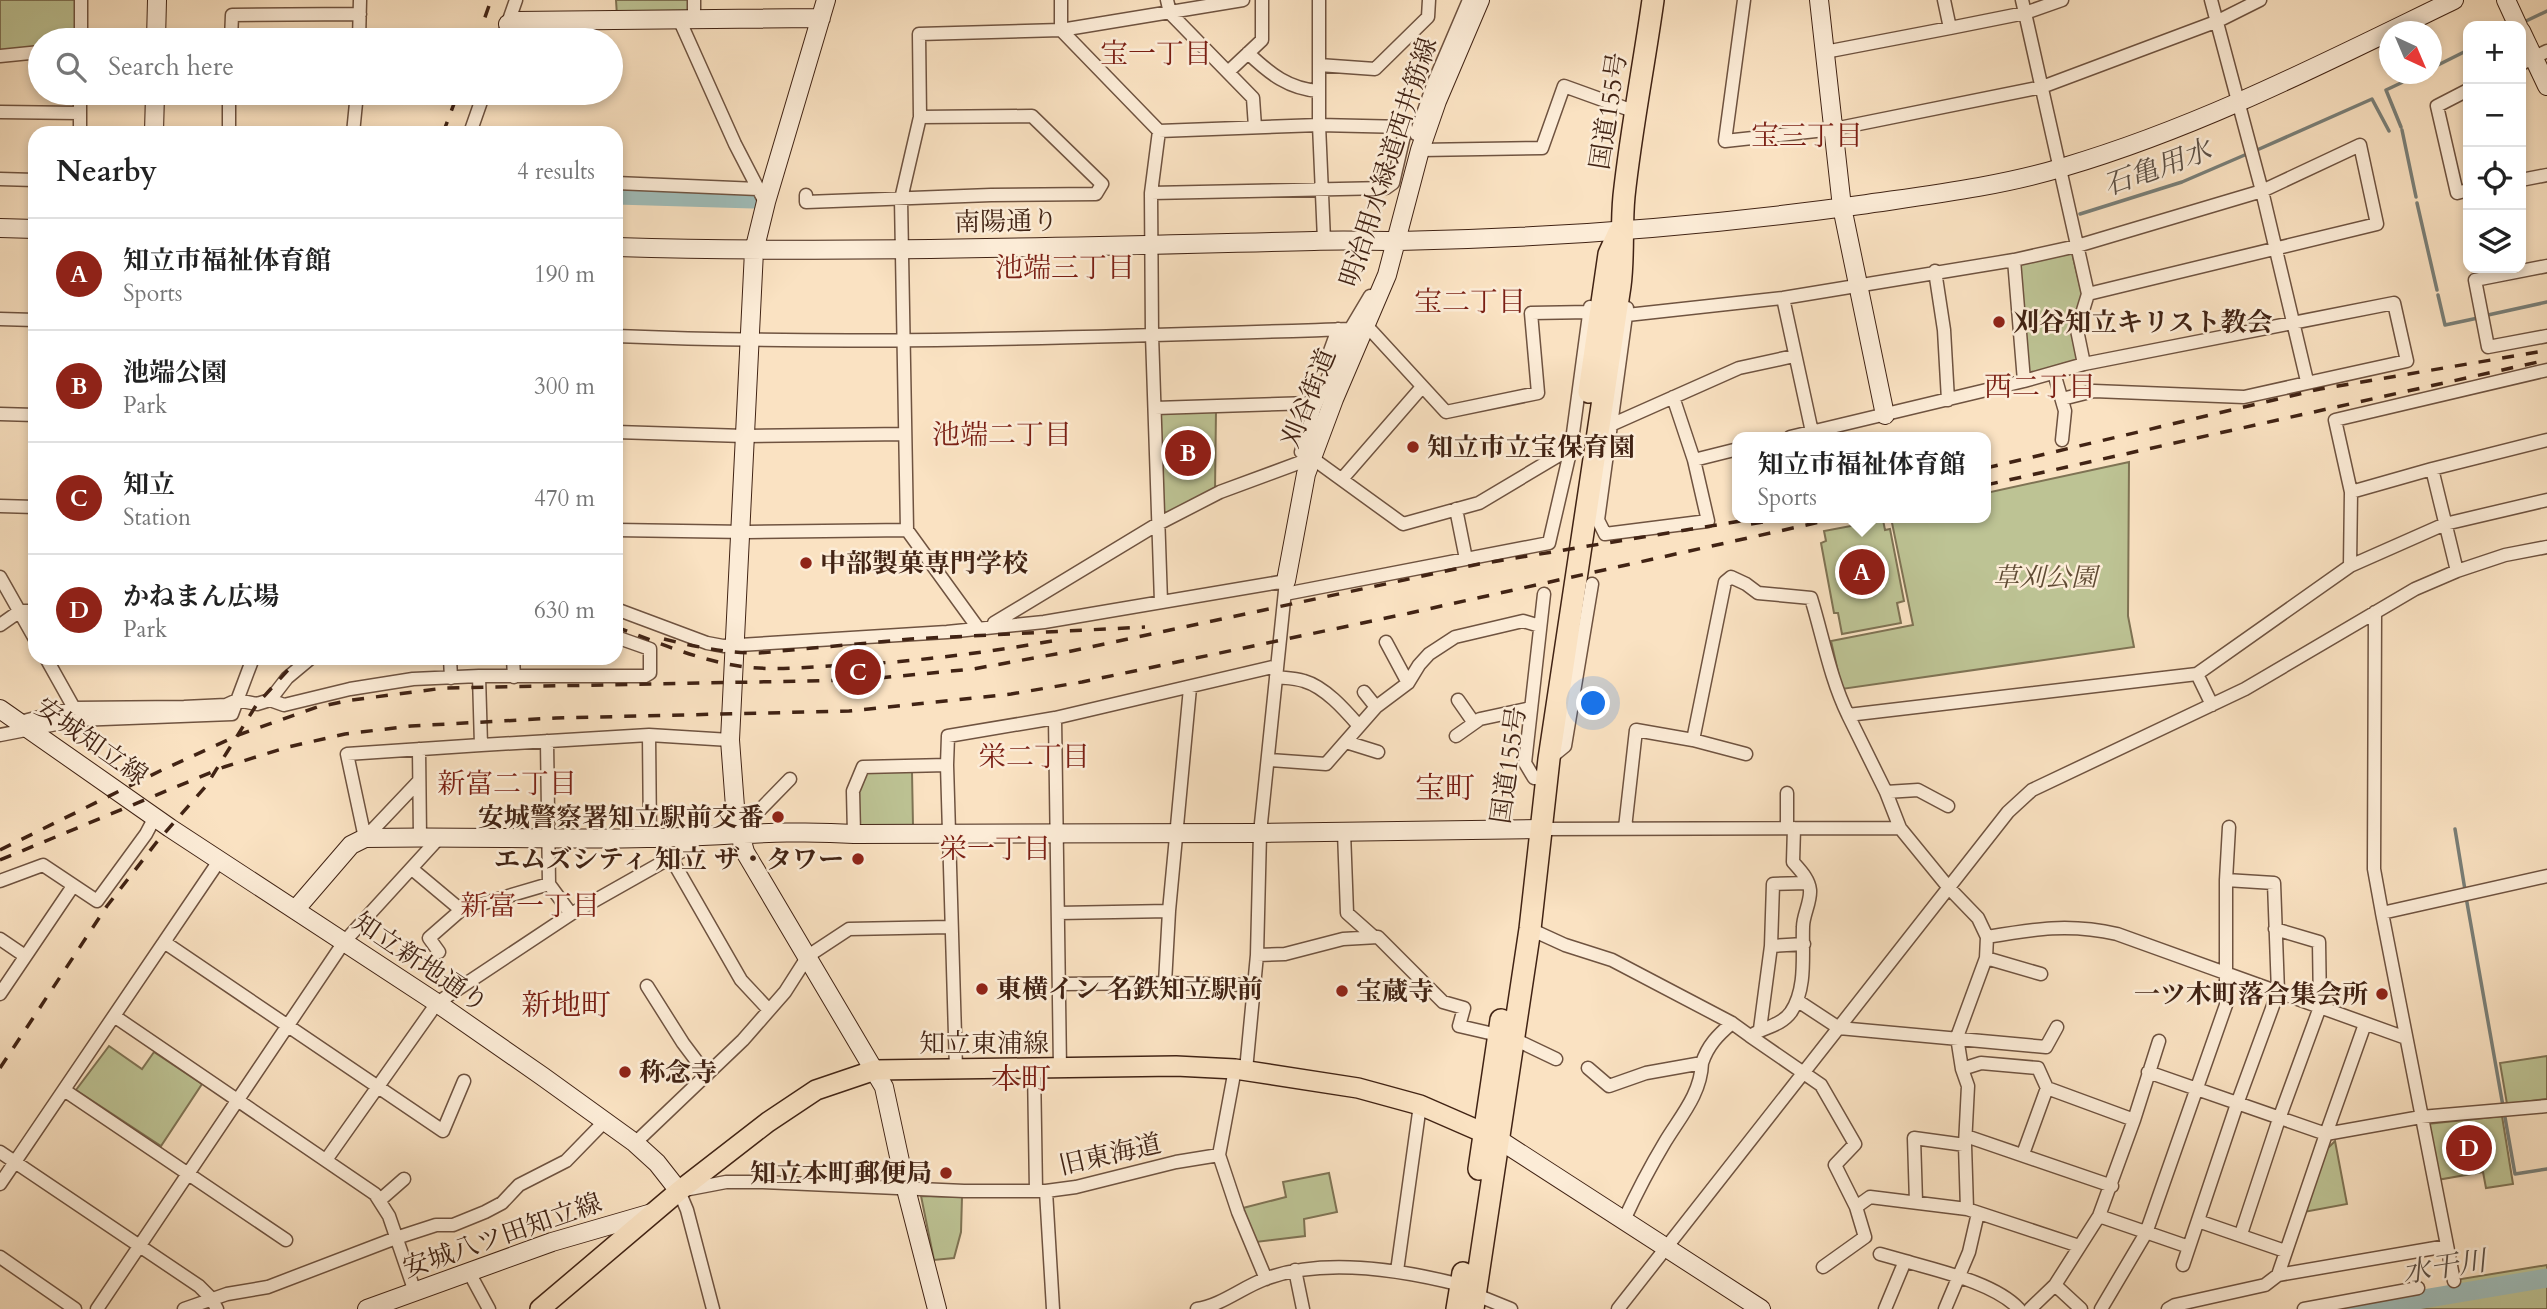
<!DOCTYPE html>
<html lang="en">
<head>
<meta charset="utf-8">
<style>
	:root { --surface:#fff; --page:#f2f2f2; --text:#222; --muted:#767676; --line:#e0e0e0; --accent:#8f2418 }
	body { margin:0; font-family:Cardo,"Noto Serif JP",serif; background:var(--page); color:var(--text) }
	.controls { position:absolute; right:21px; top:21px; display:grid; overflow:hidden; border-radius:14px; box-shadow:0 4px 10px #0003 }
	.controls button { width:63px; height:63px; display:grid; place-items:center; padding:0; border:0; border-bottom:2px solid var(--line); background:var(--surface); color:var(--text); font:35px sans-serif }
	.compass { position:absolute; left:2379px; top:21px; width:63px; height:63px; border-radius:50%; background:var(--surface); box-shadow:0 4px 10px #0003; rotate:136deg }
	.you { position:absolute; left:1594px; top:704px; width:24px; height:24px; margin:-18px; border:5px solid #fff; border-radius:50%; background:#1a73e8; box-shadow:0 0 0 10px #1a73e833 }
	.badge { display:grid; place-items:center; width:46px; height:46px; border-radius:50%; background:var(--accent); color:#fff; font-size:23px; font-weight:700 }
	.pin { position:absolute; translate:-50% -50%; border:4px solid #fff; box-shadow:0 2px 7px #0006 }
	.popup { position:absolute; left:1732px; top:432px; width:259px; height:91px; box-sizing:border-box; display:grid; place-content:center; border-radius:14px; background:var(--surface); filter:drop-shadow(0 2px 5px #0005); font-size:23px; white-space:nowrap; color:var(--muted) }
	.popup b { font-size:26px; color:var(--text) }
	.popup::after { content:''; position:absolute; left:50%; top:100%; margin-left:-14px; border:14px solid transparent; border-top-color:var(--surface) }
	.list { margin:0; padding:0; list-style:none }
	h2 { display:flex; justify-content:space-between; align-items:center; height:91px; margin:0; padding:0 28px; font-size:30px }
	h2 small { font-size:23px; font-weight:400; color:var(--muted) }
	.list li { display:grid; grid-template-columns:46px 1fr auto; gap:21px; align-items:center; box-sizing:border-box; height:112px; padding:0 28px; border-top:2px solid var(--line) }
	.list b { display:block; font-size:26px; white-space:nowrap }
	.list p { margin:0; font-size:23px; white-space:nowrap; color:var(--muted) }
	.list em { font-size:23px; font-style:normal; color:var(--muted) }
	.icon { flex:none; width:38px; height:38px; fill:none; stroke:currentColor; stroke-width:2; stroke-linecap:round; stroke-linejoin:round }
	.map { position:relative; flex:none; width:2547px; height:1309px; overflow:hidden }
	.search { position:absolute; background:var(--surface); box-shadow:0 4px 10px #0003; left:28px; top:28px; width:595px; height:77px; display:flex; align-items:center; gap:18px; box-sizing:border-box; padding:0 24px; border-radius:38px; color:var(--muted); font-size:26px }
	.panel { position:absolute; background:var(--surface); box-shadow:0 4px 10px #0003; left:28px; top:126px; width:595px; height:539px; border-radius:21px }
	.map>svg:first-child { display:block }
</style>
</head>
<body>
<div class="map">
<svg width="2547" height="1309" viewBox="0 0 2547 1309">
	<rect width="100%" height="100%" fill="#fae2c2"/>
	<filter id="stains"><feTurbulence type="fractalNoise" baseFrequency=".00286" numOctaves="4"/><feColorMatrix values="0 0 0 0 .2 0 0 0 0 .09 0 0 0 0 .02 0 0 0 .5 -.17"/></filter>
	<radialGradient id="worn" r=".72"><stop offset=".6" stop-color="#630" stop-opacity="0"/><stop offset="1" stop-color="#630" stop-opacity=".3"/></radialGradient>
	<path fill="#bdc394" stroke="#7f7354" stroke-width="2" d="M0,0h75v40h-35v7l-40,3z
		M616,0h74l-1,11 -72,5z
		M2072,253l10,41 -2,68 -51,14 -10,-113z
		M1216,410l-1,81 -53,26 -1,-102 3,-3z
		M2129,462l-1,154 6,31 -292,42 -11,-48 82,-16 -22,-107h95v-25z
		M1883,520l2,10 5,-1 14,72 -7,2 4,20 -59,11 -4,-21h-4l-13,-70 5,-2 -2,-10z
		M866,772h46l1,54h-52l-4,-4 1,-30z
		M109,1046l33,23 12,-17 48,32 -41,62 -85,-56z
		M2547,1056v43l-40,5 -7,-41z
		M2502,1116l11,68 -27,4 -3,-16 -46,8 -10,-56z
		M2335,1141l12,63 -43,8 23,-63z
		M1329,1173l8,39 -33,7 1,17 -49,6 -13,-34 43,-11 -3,-15z
		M921,1196l41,1 -1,35 -7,26 -20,2z
		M2547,1265v8l-91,15 -1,-8z
		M2547,1285v24h-161z"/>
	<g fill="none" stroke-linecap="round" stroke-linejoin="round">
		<path stroke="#797f78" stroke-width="3.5" d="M2526,21l21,-10
			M2432,68l36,-18
			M2401,127l-15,-37 34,-16
			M2402,130l14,67
			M2257,150l115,-51 17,32
			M2417,203l20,87
			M2080,214l102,-32 65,-28
			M2438,295l7,30 33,-7
			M2488,315l59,-13
			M2455,829l10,61
			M2466,897l49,277 32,-5"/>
		<path stroke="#9fbdba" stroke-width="19" d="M616,195l137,4
			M2350,1309l44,-8 23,-1 130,-22"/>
		<defs>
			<path id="street" d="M1061,0v30l98,101 160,-6 87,2 -13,56 -7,5 -235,5
				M1167,0l3,13 83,85 2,29
				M1319,0v125l5,115
				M1744,0l-19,141 109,-12 208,-42 176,-66 42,-21
				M1944,0l6,28 75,-15 63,281 -11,36 7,34
				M2022,0l3,13 37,-13
				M2211,0l51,191 45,190
				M679,19l56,125 31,60
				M694,19v-19
				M81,40v-40
				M231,40l1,-25 128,-1
				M359,40l1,-40
				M502,40l14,-40
				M1825,52l125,-24
				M1248,53c22,21 41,36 71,38
				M0,56l40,-4
				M2521,64l26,-13
				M1319,65l56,4 53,-52 1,-17
				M1228,72l34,-32v-40
				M2468,90l-31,16 20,87 11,-3
				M0,112l80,1
				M1159,131l-8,62 1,142 9,267
				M80,133v-40
				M229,133v-40
				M353,133l4,-40
				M470,133l14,-40
				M1416,134l18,-52 35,-82
				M1420,150l122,-2 22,-62 72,26
				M0,179l35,1
				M2521,180l26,-5
				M616,183l142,6
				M806,195v7l185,-7 105,-1 6,-10 -70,-68 -112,1
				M2014,260l10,121
				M2547,266l-72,14 13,67 59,-11
				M1935,271l9,59 4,70
				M1783,298l29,134
				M1627,308l-29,212 7,14 103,-13 -14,-61 -21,-63
				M1627,315l156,-17 231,-38 63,-14 185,-55 98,-46 17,79 -289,70
				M0,319l35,1
				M616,336c244,10 490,1 734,-7l16,-4 80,87 92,-19 -7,-80 59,-1
				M1326,362l12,-33
				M2054,373l11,38 -3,29
				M1155,408l156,-5 4,-11
				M0,414l35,1
				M1613,424l126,-56 55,-12
				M616,432l128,4 161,-2
				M1790,437l234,-56 60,-17 310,-61 13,58 -163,36 -150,-6 -32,8
				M1301,452l14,-45 30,-69 25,-42
				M1694,460l44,-11
				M2432,469l25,102
				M1342,479l80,-92
				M2351,492l81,-23 115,-29
				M0,506l35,1
				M1456,509l10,50
				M616,530l131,2 160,-2
				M2350,566l1,-74 -16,-72 212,-50
				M0,577l35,62
				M1285,594l264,-51 22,-95 19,-141
				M616,609l91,34 16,3 224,-14 97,-10 242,-41 -26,252 -3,122 -11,115
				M2375,612l-1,257 8,44
				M994,623l162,-98 64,-33 92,-34 91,66 76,-21 92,-55
				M0,625l20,-14h15
				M978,628l-71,-98 -6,-331 19,-82 -1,-83 142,-4 182,-30
				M1386,642l22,41
				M46,658l28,50
				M450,658l1,20
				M513,658l1,19
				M2197,674l15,31
				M479,676l2,69 168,-10 1,103
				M1276,677c9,1 19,1 28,4 21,6 41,29 55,45
				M1190,688l-21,223 -4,72 88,2
				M1364,692l12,15
				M270,700l17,-22 24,-20
				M1458,700l16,23
				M1848,715l38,77 14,36 49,60 29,30 9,19 -1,21 -29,79 5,32 6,17 -3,59 2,64
				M1055,718l5,351
				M20,722l54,-14 110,-1 42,-2 11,-5 20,4 13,-4 14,5 66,-16 63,-10 66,-3h166l5,-3v-24l-34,-12
				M0,735l77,-15 155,-6 21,-56
				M649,735l81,5
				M1456,736l24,-17 51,-11
				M1693,740l53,14
				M547,741l2,143 22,30
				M1346,742l32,10
				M419,749l1,88
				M1549,759l16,-13 27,-162
				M1269,760l57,4 50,-57 32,-24 11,-18 10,-11 26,-17 68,-16 17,5
				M947,765l9,304
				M1534,778l-9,-15 19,-169
				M1886,792l32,-2 30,16
				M750,820l40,-41
				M1625,828l11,-98 57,10 32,-158 6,-5 15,7 12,9 53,5c12,39 19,80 37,117l349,-41 153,-108 95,-42 102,-24
				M1787,828v-35
				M1794,828l-1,34c7,8 16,17 17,28 1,12 -7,25 -7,37 -1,27 4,61 -12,85 -10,14 -27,15 -41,24l71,49 34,59 -20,21 21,42 14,-10 97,12 112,37
				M1541,829l359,-1
				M1344,832l3,81 27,24
				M854,834l-1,-43 10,-24 84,-2 1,-29 107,-18 222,-52
				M365,838l-18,-84 134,-9
				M365,838l54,-57
				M671,858l70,122 28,30
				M412,869l49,41 88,-26
				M2226,880l3,-53
				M0,881l43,-16 54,36 49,-67 9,-17
				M1058,913l111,-2
				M1530,929l35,16 47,15 120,63 18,13
				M1987,937c47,-8 82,-14 130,-3l289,104
				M0,939l25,17
				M164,942l279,189 21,-50
				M1771,946l33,-2
				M439,952l-10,-14 32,-28
				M1257,955l28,-1 58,-15 35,-2 65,65 21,6 -5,18 39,9
				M1986,958l55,16
				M1059,984l106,-1
				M647,986l36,57 24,32
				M0,994l73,-108
				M1798,1001l41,27 207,19 11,-20
				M114,1016l261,178 14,22 26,76
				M1760,1029l11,-83 2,-62 35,-1
				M1512,1038l44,21
				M1034,1068l2,123
				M1588,1068l21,18 37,-13 56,-10c6,-18 16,-28 30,-40
				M1235,1069l-16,86 19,57 28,67
				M1962,1069l19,-6 57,5 9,20 87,32
				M2148,1072l178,62 39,-110
				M64,1090l222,150
				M1966,1136l146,50
				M635,1143l108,-103 42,-48 23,-36 41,-27 101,-2
				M0,1152l199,134 12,12 6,11
				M2023,1154l24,-66
				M326,1160l111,-157 134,-89 115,-65 7,-13
				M0,1184l219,-323
				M1046,1191l7,118
				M380,1200l24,-21
				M1916,1202l-2,-64 51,7
				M2099,1216l90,31
				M1624,1220c12,-26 26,-53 41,-78 15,-25 36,-48 37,-79
				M2198,1221l87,30
				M2241,1234l38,-115 41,-112 -1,-65 -44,-13
				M1880,1254l25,7
				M0,1257l75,52
				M1823,1267l42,-30 -9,-30
				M1295,1270l8,39
				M1397,1271l23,-166
				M470,1274l19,35
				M2278,1275l48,-141 95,-17 126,-11
				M2454,1281l-72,-368 165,-37
				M2055,1285l26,24
				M1474,1294l37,15
				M97,1309l247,-367 95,-104
				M184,1309l43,-15 41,-7 128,-49 40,-13h17l32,-13 17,-9 17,-18 47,-24 39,-40
				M713,1309l-26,-99 -8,-19 47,-9h37l201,9h82l30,-4 100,-25 43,-7
				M1197,1309c23,-3 46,-22 68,-30 59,-22 137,-9 196,6
				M1618,1309l390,-497 24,-22 213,-101 170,-100 42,-18 48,-16 42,-8
				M1885,1309l20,-48c34,10 90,22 114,48
				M1945,1309l24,-57 9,-39
				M2030,1309l25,-24 44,-69 35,-96 25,-79
				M2101,1309l45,-76 80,-228v-125l48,3 4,109 -41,112 -54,161
				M2168,1309l7,-4 90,-20 13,-10 169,-29
				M2304,1309l114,-21"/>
			<path id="secondary" d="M826,0l-60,202 -12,49 -24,489 6,80 9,32 139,235 22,102 31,120
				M1819,0l23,207 43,208
				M2506,0l12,26
				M508,24l7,-3 306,-3
				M2521,31l26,55
				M156,40l1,-40
				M154,133l1,-40
				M0,228l35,1
				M616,247c233,7 465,-1 698,-6 28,-1 57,0 85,0 154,-3 309,-15 461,-36 68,-10 138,-18 204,-38 136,-40 262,-105 390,-167
				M1286,581l20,-107 28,-75 53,-124 33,-125 17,-49 43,-101
				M0,709l170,119 267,175 105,73 93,67 22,20 22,28
				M295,910l56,-65 14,-7c94,-2 188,2 282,0 69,-1 138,-9 207,-4l406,-1 281,-4
				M1498,1139l263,170
				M367,1309l185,-67 100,-29"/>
			<path id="primary" d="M540,1309l139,-118 89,-69 48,-32 59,-20 301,-4 59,3 123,19 62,17 78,34"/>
			<path id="highway" d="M1589,392l20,-138 10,-22
				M1479,1169l22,-149
				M1457,1309l6,-36
				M1473,1309l57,-380 19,-170 71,-473c4,-30 1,-59 4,-90 7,-66 20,-131 29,-196"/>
		</defs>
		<use href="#street" stroke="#6f5340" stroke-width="15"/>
		<use href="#secondary" stroke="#412314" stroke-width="20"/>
		<use href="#primary" stroke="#412314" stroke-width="22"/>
		<use href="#highway" stroke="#412314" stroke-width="24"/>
		<use href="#street" stroke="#fcecd7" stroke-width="12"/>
		<use href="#secondary" stroke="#fcecd7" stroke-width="18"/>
		<use href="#primary" stroke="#fae2c2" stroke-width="19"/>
		<use href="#highway" stroke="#fae2c2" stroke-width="21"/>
		<path stroke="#412314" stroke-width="3.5" stroke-dasharray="12 12" stroke-linecap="butt" d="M477,40l14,-40
			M443,133l15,-40
			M1986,468l334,-79 224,-38
			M1986,485l561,-125
			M1751,524l35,-6
			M616,627c38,14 77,31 117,38 31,6 64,3 96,1 75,-3 149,-12 223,-25
			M664,639c32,8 63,14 95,14l152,-14 234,-12
			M0,850l162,-80 79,-36 76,-27 35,-7 92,-12 414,-8 115,-11 94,-17 412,-88 280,-46
			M0,860l224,-93 64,-20 57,-13 66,-8 145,-8 293,-7 162,-17 71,-12 328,-69 428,-95
			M0,1068l107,-162 49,-63 50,-57 51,-82 42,-46"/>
	</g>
	<g fill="#8f2418" stroke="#fcecd7" stroke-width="2.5">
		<circle cx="1999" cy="322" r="7"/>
		<circle cx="1413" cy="447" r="7"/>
		<circle cx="806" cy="563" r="7"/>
		<circle cx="778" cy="817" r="7"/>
		<circle cx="858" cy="859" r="7"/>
		<circle cx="982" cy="989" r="7"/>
		<circle cx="1342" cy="991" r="7"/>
		<circle cx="2382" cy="994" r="7"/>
		<circle cx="625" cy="1072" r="7"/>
		<circle cx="946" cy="1173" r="7"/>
	</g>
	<g text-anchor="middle" stroke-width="5" stroke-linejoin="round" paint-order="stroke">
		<g font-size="26" fill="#412314" stroke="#fcecd7">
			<text transform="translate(1608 111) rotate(-81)" y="9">国道155号</text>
			<text transform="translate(1388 162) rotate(-72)" y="9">明治用水緑道西井筋線</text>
			<text transform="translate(1006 221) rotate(-1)" y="9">南陽通り</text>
			<text transform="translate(1308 398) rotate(-68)" y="9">刈谷街道</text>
			<text transform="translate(92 741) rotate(35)" y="9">安城知立線</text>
			<text transform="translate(1508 765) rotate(-82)" y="9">国道155号</text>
			<text transform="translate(421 962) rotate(34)" y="9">知立新地通り</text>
			<text x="984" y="1052">知立東浦線</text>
			<text transform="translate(1110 1154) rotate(-13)" y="9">旧東海道</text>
			<text transform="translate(502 1235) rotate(-19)" y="9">安城八ツ田知立線</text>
		</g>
		<g font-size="26" font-weight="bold" fill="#412314" stroke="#fcecd7" text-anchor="start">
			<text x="2013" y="331">刈谷知立キリスト教会</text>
			<text x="1427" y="456">知立市立宝保育園</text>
			<text x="820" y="572">中部製菓専門学校</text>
			<text x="764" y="826" text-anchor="end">安城警察署知立駅前交番</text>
			<text x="844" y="868" text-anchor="end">エムズシティ 知立 ザ・タワー</text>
			<text x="996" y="998">東横イン 名鉄知立駅前</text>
			<text x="1356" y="1000">宝蔵寺</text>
			<text x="2368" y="1003" text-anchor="end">一ツ木町落合集会所</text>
			<text x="639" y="1081">称念寺</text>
			<text x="932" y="1182" text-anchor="end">知立本町郵便局</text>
		</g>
		<g font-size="26" font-style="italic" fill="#604b34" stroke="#fcecd7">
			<text x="2045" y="586">草刈公園</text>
		</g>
		<g font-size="28" fill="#7a1f14" stroke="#fcecd7">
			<text x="1156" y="63">宝一丁目</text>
			<text x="1807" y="145">宝三丁目</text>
			<text x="1065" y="277">池端三丁目</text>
			<text x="1470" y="311">宝二丁目</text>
			<text x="2040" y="396">西二丁目</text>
			<text x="1002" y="444">池端二丁目</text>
			<text x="1034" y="766">栄二丁目</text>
			<text x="507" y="793">新富二丁目</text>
			<text x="995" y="858">栄一丁目</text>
			<text x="530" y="915">新富一丁目</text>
		</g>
		<g font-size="28" font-style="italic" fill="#5d5146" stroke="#fcecd7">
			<text transform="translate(2157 167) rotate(-20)" y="10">石亀用水</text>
			<text transform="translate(2444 1266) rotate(-9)" y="10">水干川</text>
		</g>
		<g font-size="30" fill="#7a1f14" stroke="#fcecd7">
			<text x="1445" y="798">宝町</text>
			<text x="566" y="1015">新地町</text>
			<text x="1021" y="1089">本町</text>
		</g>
	</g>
	<rect width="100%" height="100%" filter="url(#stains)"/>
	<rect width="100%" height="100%" fill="url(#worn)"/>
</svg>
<div class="controls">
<button>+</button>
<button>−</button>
<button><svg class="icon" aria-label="locate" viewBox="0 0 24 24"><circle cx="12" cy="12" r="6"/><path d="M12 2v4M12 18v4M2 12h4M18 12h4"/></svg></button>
<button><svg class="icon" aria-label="layers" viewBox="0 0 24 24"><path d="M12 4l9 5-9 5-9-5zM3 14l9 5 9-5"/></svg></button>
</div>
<svg class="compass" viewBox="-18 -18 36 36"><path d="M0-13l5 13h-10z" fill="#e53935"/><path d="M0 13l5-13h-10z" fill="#767676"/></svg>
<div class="you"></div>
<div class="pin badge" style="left:1862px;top:572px">A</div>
<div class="popup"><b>知立市福祉体育館</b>Sports</div>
<div class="pin badge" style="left:1188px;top:453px">B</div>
<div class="pin badge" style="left:858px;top:672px">C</div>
<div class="pin badge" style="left:2469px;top:1148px">D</div>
<div class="search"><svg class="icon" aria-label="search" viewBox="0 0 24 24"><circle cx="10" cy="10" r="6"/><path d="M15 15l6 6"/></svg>Search here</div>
<section class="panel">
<h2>Nearby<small>4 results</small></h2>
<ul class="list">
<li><span class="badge">A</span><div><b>知立市福祉体育館</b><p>Sports</p></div><em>190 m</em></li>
<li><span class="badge">B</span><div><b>池端公園</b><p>Park</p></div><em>300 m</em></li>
<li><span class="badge">C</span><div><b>知立</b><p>Station</p></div><em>470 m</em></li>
<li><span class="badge">D</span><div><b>かねまん広場</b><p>Park</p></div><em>630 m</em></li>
</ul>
</section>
</div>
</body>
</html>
